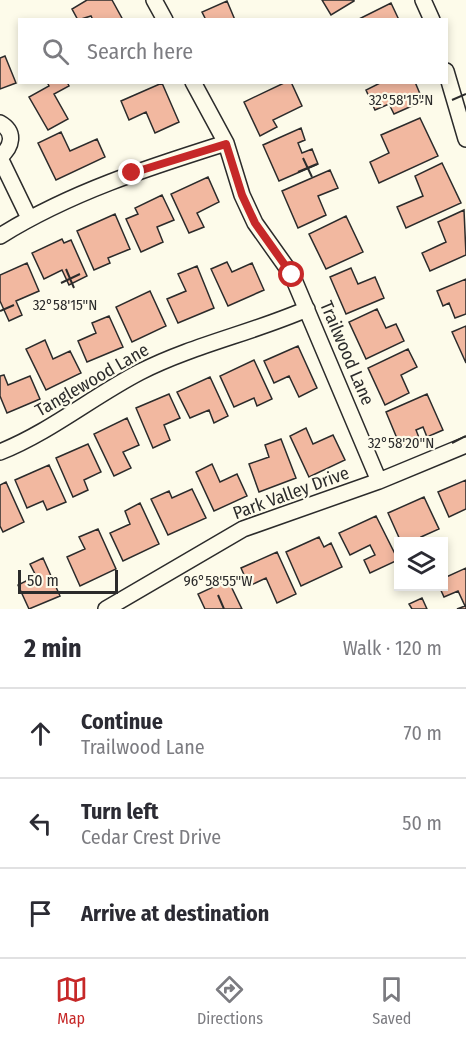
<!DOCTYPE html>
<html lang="en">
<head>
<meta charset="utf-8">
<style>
	:root { --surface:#fff; --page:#f2f2f3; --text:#2b2b33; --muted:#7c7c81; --line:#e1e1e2; --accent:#c62828 }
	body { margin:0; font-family:"Fira Sans Condensed",sans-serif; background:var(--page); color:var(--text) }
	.controls { position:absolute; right:18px; bottom:18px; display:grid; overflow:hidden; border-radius:0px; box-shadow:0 3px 9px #0003 }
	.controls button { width:54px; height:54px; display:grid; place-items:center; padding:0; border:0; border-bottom:2px solid var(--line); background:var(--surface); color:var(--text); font:30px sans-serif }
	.scale { position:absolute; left:18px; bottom:15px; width:100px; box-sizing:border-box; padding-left:6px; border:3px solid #2b2b2b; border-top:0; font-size:16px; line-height:21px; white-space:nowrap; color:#2b2b2b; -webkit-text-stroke:4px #fdfbea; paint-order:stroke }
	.stop { position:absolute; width:18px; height:18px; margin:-14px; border:4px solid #c62828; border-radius:50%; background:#fff }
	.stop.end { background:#c62828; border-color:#fff; box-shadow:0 2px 6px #0008 }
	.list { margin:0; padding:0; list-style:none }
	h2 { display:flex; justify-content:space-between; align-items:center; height:78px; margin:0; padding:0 24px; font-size:26px }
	h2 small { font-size:20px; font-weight:400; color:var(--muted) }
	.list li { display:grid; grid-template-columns:39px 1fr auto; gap:18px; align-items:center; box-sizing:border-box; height:90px; padding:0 24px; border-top:2px solid var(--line) }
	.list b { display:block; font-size:22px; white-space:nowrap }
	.list p { margin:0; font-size:20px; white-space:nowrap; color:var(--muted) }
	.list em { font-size:20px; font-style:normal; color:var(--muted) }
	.icon { flex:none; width:33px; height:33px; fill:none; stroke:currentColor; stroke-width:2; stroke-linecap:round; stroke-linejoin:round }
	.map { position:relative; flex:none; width:466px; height:609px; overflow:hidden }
	.search { position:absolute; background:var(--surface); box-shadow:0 3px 9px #0003; left:18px; right:18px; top:18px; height:66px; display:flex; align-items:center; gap:15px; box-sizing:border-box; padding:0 21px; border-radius:0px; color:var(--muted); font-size:22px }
	.sheet { height:348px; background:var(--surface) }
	nav { display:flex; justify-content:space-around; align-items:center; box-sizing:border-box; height:84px; border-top:2px solid var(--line); background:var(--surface); font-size:16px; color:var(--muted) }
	nav a { display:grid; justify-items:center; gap:3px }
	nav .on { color:var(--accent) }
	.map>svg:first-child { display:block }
</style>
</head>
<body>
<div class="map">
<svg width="466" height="609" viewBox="0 0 466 609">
	<rect width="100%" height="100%" fill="#fdfbea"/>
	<path fill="#f2b8a0" stroke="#2b2b2b" stroke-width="1.5" d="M87,0h25l11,20h-30l-2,-4 -13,4 -6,-11z
		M322,0h32v1l-23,14z
		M227,1l8,19h-29l-4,-8z
		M391,3l8,17h-42z
		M5,56l11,27 -16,6v-31z
		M47,82h20l2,4 -15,8 14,25 -20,11 -19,-33 20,-11z
		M286,82h5l11,24 -29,14 4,7 -17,9 -16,-34z
		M382,82h33l8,19 -29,13 -5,-10 -14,6 -9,-20z
		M162,83l17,39 -24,11 -9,-21 -17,8 -8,-19z
		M420,118l18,38 -59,27 -9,-21 19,-9 -8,-18z
		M301,128l4,12 -7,3 4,10 10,-4 6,15 -39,17 -16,-36z
		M61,132l9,19 27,-12 8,18 -49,23 -18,-37z
		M442,163l19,40 -55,25 -9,-21 26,-11 -8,-20z
		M330,170l8,18 -20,8 8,19 -28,13 -16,-37z
		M208,177l11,25 -22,11 7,14 -15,6 -18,-39z
		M162,195l12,25 -17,7 6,15 -22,10 -15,-33 12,-5 -3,-6z
		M464,210l2,45 -36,16 -8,-18 24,-11 -8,-20z
		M115,214l15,35 -22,9 2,5 -16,7 -17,-39z
		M346,216l17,36 -37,17 -17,-35z
		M62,239l2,4 7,-3 16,36 -18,9 -7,-15 -18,9 -12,-26z
		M227,262l5,10 20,-9 12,27 -36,16 -17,-37z
		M27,263l12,28 -23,10 6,14 -13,6 -9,-20v-26z
		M197,266l17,42 -36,15 -11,-24 19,-8 -8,-17z
		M351,268l7,16 17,-7 9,21 -38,16 -16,-37z
		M466,279v35l-11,4 -6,-15 -6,3 -6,-15z
		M150,291l16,35 -34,16 -16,-35z
		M377,309l9,19 10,-4 8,17 -38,18 -17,-37z
		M109,316l14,31 -36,15 -9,-21 18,-8 -4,-10z
		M466,326v37l-14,-31z
		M45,340l8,19 17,-8 11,22 -35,17 -20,-41z
		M298,346l19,42 -18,9 -10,-21 -15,7 -10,-22z
		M408,349l9,18 -16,8 8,18 -24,12 -17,-37z
		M254,360l18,39 -15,7 -3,-8 -20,9 -14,-31z
		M4,375l4,10 22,-9 10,23 -33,14 -7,-17v-20z
		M210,377l18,39 -14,7 -5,-13 -19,8 -13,-26z
		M169,394l11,24 -16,7 6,15 -17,8 -17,-40z
		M427,394l16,36 -16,7 -4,-10 -7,3 4,10 -19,8 -15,-36z
		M127,418l12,27 -16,7 8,16 -17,8 -20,-42z
		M306,428l7,16 20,-9 12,25 -36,17 -19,-41z
		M281,439l15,39 -37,14 -10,-28 20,-7 -4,-12z
		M88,444l13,28 -17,8 4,10 -15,7 -17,-39z
		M212,464l8,18 17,-8 10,22 -33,15 -18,-39z
		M49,465l17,37 -19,8 -4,-9 -16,7 -12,-28z
		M466,480v29l-17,8 -11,-25z
		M6,482l18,40 -21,10 -3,-6v-41z
		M192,489l14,29 -38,17 -17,-36 18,-8 3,7z
		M424,497l15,32 -18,8 2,5h-22l-13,-29z
		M140,503l19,41 -36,17 -13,-28 20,-9 -5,-13z
		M376,516l22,44 -28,13 -6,-13 11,-5 -5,-10 -20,10 -11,-22z
		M98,529l18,40 -36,17 -13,-29 18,-8 -6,-12z
		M319,537l5,10 7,-4 11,24 -41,19 -15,-34z
		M277,552l19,42 -19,9 -11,-25 -17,8 -8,-18z
		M43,558l17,38 -31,13 -11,-24 18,-9 -6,-12z
		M466,568v41h-9l8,-3 -7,-15 -14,6 -5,-11h5v-8z
		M228,580l14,29h-37l-7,-15z
		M422,598l5,11h-15l-3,-5z"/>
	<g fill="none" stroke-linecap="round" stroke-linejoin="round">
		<defs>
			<path id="minor" d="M154,0l11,20
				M423,0l9,20
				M446,71l20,68
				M193,82l33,61 16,52 13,28 37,52 87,206
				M0,123c16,9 12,24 0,34
				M0,158l29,60
				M0,236c71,-44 147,-68 226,-93
				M0,452c50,-20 92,-55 140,-80 53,-27 112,-39 167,-63
				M106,609l137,-80 136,-48 87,-36"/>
		</defs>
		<use href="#minor" stroke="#2b2b2b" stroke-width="18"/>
		<use href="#minor" stroke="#fdfbea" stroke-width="15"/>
	</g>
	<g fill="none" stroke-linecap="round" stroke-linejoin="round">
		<path stroke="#c62828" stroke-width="8" d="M132,173l94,-29 16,51 13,28 37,52"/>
	</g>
	<path fill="none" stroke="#2b2b2b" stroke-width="2" d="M452,100l14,-6M303,158l9,19M298,172l19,-8M66,269l8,19M61,283l19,-9M0,311l14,-6M452,443l14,-7M218,595l6,14"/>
	<g text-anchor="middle" stroke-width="4.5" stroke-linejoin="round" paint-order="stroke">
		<g font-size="18" fill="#2b2b2b" stroke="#fdfbea">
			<text transform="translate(347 353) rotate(67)" y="6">Trailwood Lane</text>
			<text transform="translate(92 380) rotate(-30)" y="6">Tanglewood Lane</text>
			<text transform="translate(291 493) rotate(-20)" y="6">Park Valley Drive</text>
		</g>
	</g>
	<g font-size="15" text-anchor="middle" fill="#2b2b2b" stroke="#fdfbea" stroke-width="4.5" stroke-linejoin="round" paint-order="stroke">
		<text x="401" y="105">32°58'15"N</text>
		<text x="65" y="310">32°58'15"N</text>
		<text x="401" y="448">32°58'20"N</text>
		<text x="218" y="586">96°58'55"W</text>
	</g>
</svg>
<div class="controls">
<button><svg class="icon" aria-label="layers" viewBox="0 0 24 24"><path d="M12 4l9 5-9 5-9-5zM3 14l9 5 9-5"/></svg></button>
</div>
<div class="scale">50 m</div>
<div class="stop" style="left:292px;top:275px"></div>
<div class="stop end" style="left:132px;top:173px"></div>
<div class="search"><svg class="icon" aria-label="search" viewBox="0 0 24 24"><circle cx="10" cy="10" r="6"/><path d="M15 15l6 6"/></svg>Search here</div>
</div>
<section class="sheet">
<h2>2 min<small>Walk · 120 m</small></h2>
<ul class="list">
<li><svg class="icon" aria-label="ahead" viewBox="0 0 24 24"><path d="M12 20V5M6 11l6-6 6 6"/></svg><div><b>Continue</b><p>Trailwood Lane</p></div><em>70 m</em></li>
<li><svg class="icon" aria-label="left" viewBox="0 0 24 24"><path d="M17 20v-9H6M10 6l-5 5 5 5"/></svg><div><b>Turn left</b><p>Cedar Crest Drive</p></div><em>50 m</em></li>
<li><svg class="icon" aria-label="arrive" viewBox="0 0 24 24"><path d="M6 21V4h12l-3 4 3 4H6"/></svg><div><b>Arrive at destination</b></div></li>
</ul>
</section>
<nav>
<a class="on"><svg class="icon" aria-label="map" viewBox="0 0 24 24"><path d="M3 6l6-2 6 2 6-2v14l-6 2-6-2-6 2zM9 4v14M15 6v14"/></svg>Map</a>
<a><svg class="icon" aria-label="directions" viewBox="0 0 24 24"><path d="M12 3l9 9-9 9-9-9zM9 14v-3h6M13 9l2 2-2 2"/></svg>Directions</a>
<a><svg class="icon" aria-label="saved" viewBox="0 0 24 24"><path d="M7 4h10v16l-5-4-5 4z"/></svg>Saved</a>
</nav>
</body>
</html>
